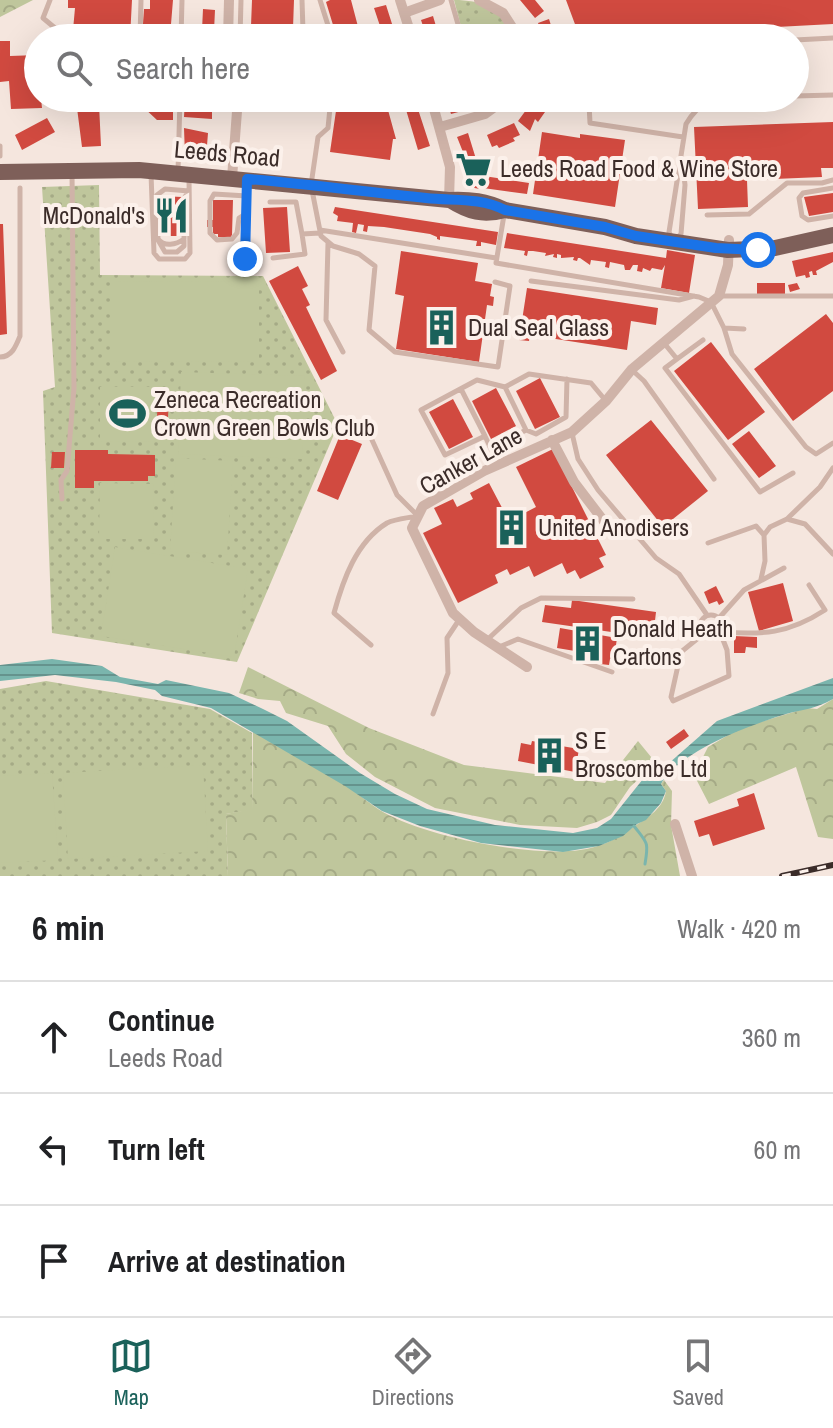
<!DOCTYPE html>
<html lang="en">
<head>
<meta charset="utf-8">
<style>
	:root { --surface:#fff; --page:#f6f6f6; --text:#202124; --muted:#757577; --line:#e0e0e0; --accent:#1a615a }
	body { margin:0; font-family:"Archivo Narrow",sans-serif; background:var(--page); color:var(--text) }
	.stop { position:absolute; width:24px; height:24px; margin:-18px; border:6px solid #1a73e8; border-radius:50%; background:#fff }
	.stop.end { background:#1a73e8; border-color:#fff; box-shadow:0 2px 8px #0008 }
	.list { margin:0; padding:0; list-style:none }
	h2 { display:flex; justify-content:space-between; align-items:center; height:104px; margin:0; padding:0 32px; font-size:34px }
	h2 small { font-size:26px; font-weight:400; color:var(--muted) }
	.list li { display:grid; grid-template-columns:52px 1fr auto; gap:24px; align-items:center; box-sizing:border-box; height:112px; padding:0 32px; border-top:2px solid var(--line) }
	.list b { display:block; font-size:30px; white-space:nowrap }
	.list p { margin:0; font-size:26px; white-space:nowrap; color:var(--muted) }
	.list em { font-size:26px; font-style:normal; color:var(--muted) }
	.icon { flex:none; width:44px; height:44px; fill:none; stroke:currentColor; stroke-width:2; stroke-linecap:round; stroke-linejoin:round }
	.map { position:relative; flex:none; width:833px; height:876px; overflow:hidden }
	.search { position:absolute; background:var(--surface); box-shadow:0 8px 32px #0002; left:24px; right:24px; top:24px; height:88px; display:flex; align-items:center; gap:20px; box-sizing:border-box; padding:0 28px; border-radius:44px; color:var(--muted); font-size:30px }
	.sheet { height:440px; background:var(--surface) }
	nav { display:flex; justify-content:space-around; align-items:center; box-sizing:border-box; height:112px; border-top:2px solid var(--line); background:var(--surface); font-size:22px; color:var(--muted) }
	nav a { display:grid; justify-items:center; gap:4px }
	nav .on { color:var(--accent) }
	.map>svg:first-child { display:block }
</style>
</head>
<body>
<div class="map">
<svg width="833" height="876" viewBox="0 0 833 876">
	<defs>
		<pattern id="grass-dots" width="8" height="8" patternUnits="userSpaceOnUse" patternTransform="scale(2)"><rect width="8" height="8" fill="#bfc69c"/><path d="M2 2h.1M6 6h.1" fill="none" stroke="#a5aa86" stroke-width="1.8" stroke-linecap="round"/></pattern>
		<pattern id="forest-crowns" width="20" height="18" patternUnits="userSpaceOnUse" patternTransform="scale(2)"><rect width="20" height="18" fill="#bfc69c"/><path d="M2 6a3 3 0 1 1 6 0M12 15a3 3 0 1 1 6 0" fill="none" stroke="#a5aa86"/></pattern>
		<pattern id="water-rules" width="6" height="5" patternUnits="userSpaceOnUse" patternTransform="scale(2)"><rect width="6" height="5" fill="#7ab5ad"/><path d="M0 2.5h6" fill="none" stroke="#65938d"/></pattern>
	</defs>
	<rect width="100%" height="100%" fill="#f5e6de"/>
	<path fill="url(#grass-dots)" d="M454,0c33,0 46,11 63,38h-53z
		M99,185l1,90 163,1 75,149 -101,237 -185,-29 -9,-242 12,-4 -13,-200z
		M46,681l164,28 42,24v77l-26,4 2,62h-228v-187z"/>
	<path fill="url(#forest-crowns)" d="M0,0h33l-33,17z
		M248,667l121,61 95,37 141,18 33,-42 18,22 -26,24 -19,28 -14,7 -20,6 -57,-3 -85,-17 -60,-31 -29,-23 -18,-28 -42,-13 -6,-12 -22,-2 -19,-6z
		M833,699v140l-15,-2 -22,-70 -87,37 -15,-29 14,-28 22,-13 20,-9 57,-17 10,1z
		M253,731c31,19 63,37 95,56 12,8 23,18 35,25 44,25 147,45 197,38 22,-3 37,-11 55,-24 13,-9 28,-17 31,-35l-5,-7 3,-4 8,11 -1,34 9,51h-452l-2,-62 26,-5z"/>
	<path fill="#bfc69c" d="M486,10l20,25 -4,3h-20l-12,-15z
		M259,281v80l-147,1v-80z
		M181,372l124,4 -3,83 -124,-5z
		M100,387h56l-1,55 -55,-1z
		M176,458l57,3 -6,94 -57,-4z
		M100,483l54,1 -1,55h-54z
		M115,547l133,22 -14,88 -133,-21z
		M203,765l5,86 -140,8 -5,-86z
		M52,773l6,87 -58,3v-87z"/>
	<path fill="url(#water-rules)" d="M52,659l50,7 18,11 38,7 8,-4 63,13 34,16 24,12 73,52 35,21 32,15 68,16 78,8 24,-5 14,-9 32,-40 17,-8 57,-50 116,-43v21c-17,10 -29,10 -47,15 -36,11 -106,37 -125,70l5,7 -5,12 -15,17 -9,4 -14,12 -24,10 -36,6 -82,-9 -61,-17 -38,-15 -37,-25 -134,-78 -49,-12 -7,-6 -39,-8 -61,-7 -55,6v-16z"/>
	<g fill="none" stroke-linecap="round" stroke-linejoin="round">
		<path stroke="#7ab5ad" stroke-width="3" d="M634,826c13,17 15,15 11,38"/>
	</g>
	<path fill="#d14a40" d="M68,0h64l-2,38h-44l1,-7 -14,-1 2,-22h-7z
		M150,0h23l-2,24h7l-1,14h-35l2,-29h6z
		M252,0h42l-1,28 -42,-2z
		M330,0h21l10,38h-24l-11,-36z
		M520,0h15l9,11 -9,7z
		M566,0h267v24l-151,8v4l-10,1v-5l-25,1v5l-68,-3z
		M386,5l7,22 3,11h-12l-10,-30z
		M203,9l12,1 -1,21 -12,-1z
		M433,16l5,17 2,5h-13l-6,-18z
		M549,19l6,19h-12l-5,-15z
		M0,41h10v15l28,-1v43h3l1,10 -31,1 -2,-28 -9,1z
		M142,98h31v22h-16l-15,-14z
		M185,98h35v13h-8v8l-28,-2z
		M446,98h12l4,13 -11,3z
		M535,98h16l-9,12 3,2 -7,10 -3,-3 -5,12 -12,-10z
		M415,100l15,46 -12,4 -14,-47z
		M99,104l2,42 -19,1 -5,-39h3v-3z
		M337,104l51,6 8,29h-3l-3,21 -60,-8z
		M47,118l8,14 -33,18 -7,-15z
		M833,122v46h-12l1,9 -75,3 1,27 -50,2 -4,-82z
		M514,123l6,12 -7,3 2,3 -16,7 -2,-3 -5,2 -5,-12z
		M184,128l24,5 -2,25 -21,-2z
		M542,132l38,6v-4l45,6 -10,67 -82,-13z
		M468,133l8,26 7,-2 -3,32 -11,-2 -3,-10 1,-15 -10,-25z
		M484,176l45,7 -2,11 -44,-6z
		M833,193v19l-24,4 -5,-19z
		M161,196l21,1 -1,39h-20z
		M213,200h20l-1,35 -2,3 -12,-1v-3h-5v-7h-6v-7h6z
		M287,207l3,45 -24,1 -3,-45z
		M335,207l163,25 -2,13 -15,-3v4h-5l1,-5 -37,-5v4l-3,-1v-2l-7,-3 -46,-7 -16,-1 -1,6 -4,-1 1,-6 -6,-1 -2,9 -4,-1 1,-9 -16,-2 1,-5 -5,-3z
		M0,224h3l4,110 -7,1z
		M507,233l159,25 1,-8 28,5 -6,38 -28,-5 4,-23 -3,5 -10,-2 -2,3 -7,-3 -1,4 -5,-1 1,-6h-5l-3,5h-5l-1,-5 -14,-3 -1,6 -4,-1 1,-5 -15,-2 -1,5 -10,-7h-2l-1,3 -4,-1 1,-3 -13,1v-3l-4,-1v4l-4,-1 1,-3 -9,2 1,-3 -13,-2h-5l-1,5 -3,-1 1,-4 -21,-3z
		M401,251l77,12 -3,18 17,3 -2,12 4,1 -1,9 -6,-1 -8,57 -83,-13 8,-53 -9,-2z
		M833,252v10l-17,9 1,4h-4l-1,-4 -3,1 1,5 -4,1 -1,-3 -9,2 -4,-16z
		M298,266l10,20 -6,3 8,16 -4,2 31,64 -16,9 -52,-99z
		M757,283h28v11h-28z
		M797,283l3,6 -10,3 -2,-7z
		M527,288l131,20 -2,17 -25,-4 -4,29 -97,-15 -1,6 -10,-1z
		M826,314l7,9v68l-40,30 -39,-52z
		M711,342l54,70 -37,28 -54,-69z
		M540,378l20,39 -25,12 -19,-38z
		M496,388l20,38 -25,13 -19,-38z
		M158,399h11l-1,18 -11,-1z
		M453,399l20,38 -24,12 -20,-37z
		M651,420l57,71 -45,36 -57,-72z
		M749,431l27,35 -17,12 -27,-34z
		M340,435l22,9 -24,56 -21,-9z
		M553,449l53,106 -7,3 5,9 -24,12 -5,-9 -8,4 -5,-11 -28,14 -5,-11 -19,9 -3,-6 -12,6 3,8 -40,20 -35,-70 19,-9 -8,-16 19,-9 4,8 16,-8 -3,-6 19,-10 20,38 27,-14 -20,-40z
		M75,450h33v4l47,1v21h-7v5h-54v7h-19z
		M52,452h13l-1,16h-13z
		M783,583l10,38 -34,10 -11,-39z
		M716,586l8,16 -5,3 -2,-4 -8,3 -5,-12z
		M572,600l84,12 -3,26 -111,-16 3,-17 26,3z
		M560,628l57,10 -3,21h-4l-1,6 -17,-2 1,-9 -36,-6z
		M734,636l23,1v11l-11,-1 -1,6h-11z
		M684,729l5,7 -18,13 -5,-7z
		M532,741l47,8 -4,23 -57,-11 3,-18 10,2z
		M754,793l11,36 -52,17 -4,-12 -10,3 -5,-16 45,-15 -2,-7z"/>
	<g fill="none" stroke-linecap="round" stroke-linejoin="round">
		<path stroke="#cfb3a8" stroke-width="5" d="M50,0l-7,18 24,20
			M320,0l12,38
			M451,0l11,38
			M240,37l32,1
			M140,38l1,-38
			M181,38l1,-38
			M240,38l1,-38
			M294,38l9,-7 -1,-31
			M795,40l38,-2
			M795,96l38,-1
			M331,98l-3,30 -10,9 -7,48 10,51 12,10 26,8 16,12 -6,64 26,22 103,15 12,-81 -15,-4
			M480,98l5,15
			M589,104l1,19 93,14
			M0,146v10
			M178,172l2,-74
			M151,174l3,79 5,6h26l5,-6 -1,-74
			M833,188l-30,5 -4,5 3,18 6,4 25,-4
			M165,189l24,2 -4,6 -1,42c-8,6 -20,8 -26,0l-1,-44z
			M270,202h26l6,32 18,-1
			M247,213l-8,5 -2,15 -5,6 -15,1 -7,-7v-32l4,-7 33,2
			M504,215l-8,48 203,34 12,5 13,26 8,26 74,93 10,7 17,-11
			M707,215l42,-1 38,-31h35l11,-3
			M320,230l176,28
			M671,236l-2,-4 17,-108c16,-27 30,-25 58,-26
			M676,239l5,-5 4,-49 -3,-27
			M158,240l7,12h12l7,-6v-6
			M328,243l-2,77 17,32
			M273,258l32,-4 -3,-20
			M245,259l2,-75
			M531,281l148,19 15,-4
			M719,296h114
			M724,328l20,1
			M664,343l13,16 -12,9 95,124 33,-19
			M0,357c12,0 16,-11 20,-21v-148
			M677,359l26,-19
			M632,370l12,11 70,98
			M567,379l-1,38 -30,17 -10,-4 -35,19 -6,-13 -40,19 -24,-45 56,-30 28,7 24,-13 62,9 15,18
			M505,387l21,43
			M461,389l24,47
			M572,433l6,26 20,31 58,68 23,16 28,41
			M372,440l25,55 20,20
			M833,468l-13,19 -33,32 18,5 28,30
			M62,499l-1,-19 6,-9 7,-83 -2,-216
			M708,543l48,-17 8,9
			M761,579l4,-18 -1,-26 6,-8 17,-8
			M700 626a11 11 0 1 1 22 0a11 11 0 1 1-22 0Z
			M719,618l25,-28 40,-22
			M702,635l-21,17 -10,45 2,4 56,-25 -2,-26 -7,-18c43,3 68,2 105,-22l-16,-25
			M488,639l33,-31 20,-10 92,1
			M371,645l-37,-32c9,-33 22,-71 53,-90 8,-4 21,-5 30,-7
			M499,647l19,-8 94,33
			M433,714l15,-41 -1,-35 12,-18"/>
		<path stroke="#cfb3a8" stroke-width="10" d="M400,0l12,38
			M479,0l24,13 16,25
			M404,13l36,-13
			M228,38l1,-38
			M431,98l19,69 -1,33
			M440,127l45,-13 22,-16
			M232,178l6,-80
			M552,440l22,42 32,42
			M527,667l-53,-35 -21,-19 -41,-85 11,-22 61,-35 88,-39 34,-31 26,-32 87,-73 9,-31 1,-25
			M675,824l17,52"/>
		<path stroke="#7e5f59" stroke-width="16" d="M0,172l139,-2 310,30c21,-1 37,1 56,10l100,17 31,9 92,14 47,-2 58,-13
			M450,200c19,12 33,16 55,10"/>
		<defs>
			<path id="rail" d="M782,876l51,-11"/>
		</defs>
		<use href="#rail" stroke="#3b2c29" stroke-width="6"/>
		<use href="#rail" stroke="#fcf1eb" stroke-width="3" stroke-dasharray="9" stroke-linecap="butt"/>
	</g>
	<g fill="none" stroke-linecap="round" stroke-linejoin="round">
		<path stroke="#1a73e8" stroke-width="10" d="M245,259l2,-80c60,5 119,13 179,19 28,3 53,-1 79,12l100,17 31,9 80,12 42,2"/>
	</g>
	<defs>
		<symbol id="supermarket-bare" viewBox="-9 -9 18 18"><path d="M-6-5.5h2.5l.6 2H6L4.5 2H-2.5L-4.4-4H-6ZM-1.5 3.2a1.3 1.3 0 1 0 .1 0ZM3 3.2a1.3 1.3 0 1 0 .1 0Z" fill="#1a615a" stroke="#fcf1eb" stroke-width="2.5" paint-order="stroke"/></symbol>
		<symbol id="restaurant-bare" viewBox="-9 -9 18 18"><path d="M-5-6h1v4h1v-4h1v4h1v-4h1v5L-1.5 .5V6h-2V.5L-5-1ZM5-6V6H3V1.5H1.5Q1.5-4 5-6Z" fill="#1a615a" stroke="#fcf1eb" stroke-width="2.5" paint-order="stroke"/></symbol>
		<symbol id="building-bare" viewBox="-9 -9 18 18"><path d="M-4-6H4V6H1V3H-1V6H-4ZM-2.5-4.3h1.7v1.8h-1.7ZM.8-4.3h1.7v1.8H.8ZM-2.5-1h1.7V.8h-1.7ZM.8-1h1.7V.8H.8Z" fill="#1a615a" stroke="#fcf1eb" stroke-width="2.5" paint-order="stroke"/></symbol>
		<symbol id="stadium-bare" viewBox="-9 -9 18 18"><path d="M0-5a6.5 5 0 1 0 0 10a6.5 5 0 1 0 0-10ZM-3.5-1.8h7v3.6h-7Z" fill="#1a615a" stroke="#fcf1eb" stroke-width="2.5" paint-order="stroke"/></symbol>
	</defs>
	<g fill-rule="evenodd">
		<use href="#supermarket-bare" x="448" y="144" width="51" height="51"/>
		<use href="#restaurant-bare" x="146" y="190" width="51" height="51"/>
		<use href="#building-bare" x="416" y="302" width="51" height="51"/>
		<use href="#stadium-bare" x="102" y="388" width="51" height="51"/>
		<use href="#building-bare" x="486" y="502" width="51" height="51"/>
		<use href="#building-bare" x="562" y="618" width="51" height="51"/>
		<use href="#building-bare" x="524" y="730" width="51" height="51"/>
	</g>
	<g text-anchor="middle" stroke-width="8" stroke-linejoin="round" paint-order="stroke">
		<g font-size="24" fill="#3b2c29" stroke="#fcf1eb">
			<text transform="translate(227 154) rotate(5)" y="8">Leeds Road</text>
			<text transform="translate(471 461) rotate(-29)" y="8">Canker Lane</text>
		</g>
		<g font-size="24" fill="#3b2c29" stroke="#fcf1eb" text-anchor="start">
			<text x="500" y="177">Leeds Road Food &amp; Wine Store</text>
			<text x="145" y="224" text-anchor="end">McDonald's</text>
			<text x="468" y="336">Dual Seal Glass</text>
			<text x="154" y="408">Zeneca Recreation<tspan x="154" dy="28">Crown Green Bowls Club</tspan></text>
			<text x="538" y="536">United Anodisers</text>
			<text x="613" y="637">Donald Heath<tspan x="613" dy="28">Cartons</tspan></text>
			<text x="575" y="749">S E<tspan x="575" dy="28">Broscombe Ltd</tspan></text>
		</g>
	</g>
</svg>
<div class="stop" style="left:758px;top:250px"></div>
<div class="stop end" style="left:245px;top:259px"></div>
<div class="search"><svg class="icon" aria-label="search" viewBox="0 0 24 24"><circle cx="10" cy="10" r="6"/><path d="M15 15l6 6"/></svg>Search here</div>
</div>
<section class="sheet">
<h2>6 min<small>Walk · 420 m</small></h2>
<ul class="list">
<li><svg class="icon" aria-label="ahead" viewBox="0 0 24 24"><path d="M12 20V5M6 11l6-6 6 6"/></svg><div><b>Continue</b><p>Leeds Road</p></div><em>360 m</em></li>
<li><svg class="icon" aria-label="left" viewBox="0 0 24 24"><path d="M17 20v-9H6M10 6l-5 5 5 5"/></svg><div><b>Turn left</b></div><em>60 m</em></li>
<li><svg class="icon" aria-label="arrive" viewBox="0 0 24 24"><path d="M6 21V4h12l-3 4 3 4H6"/></svg><div><b>Arrive at destination</b></div></li>
</ul>
</section>
<nav>
<a class="on"><svg class="icon" aria-label="map" viewBox="0 0 24 24"><path d="M3 6l6-2 6 2 6-2v14l-6 2-6-2-6 2zM9 4v14M15 6v14"/></svg>Map</a>
<a><svg class="icon" aria-label="directions" viewBox="0 0 24 24"><path d="M12 3l9 9-9 9-9-9zM9 14v-3h6M13 9l2 2-2 2"/></svg>Directions</a>
<a><svg class="icon" aria-label="saved" viewBox="0 0 24 24"><path d="M7 4h10v16l-5-4-5 4z"/></svg>Saved</a>
</nav>
</body>
</html>
